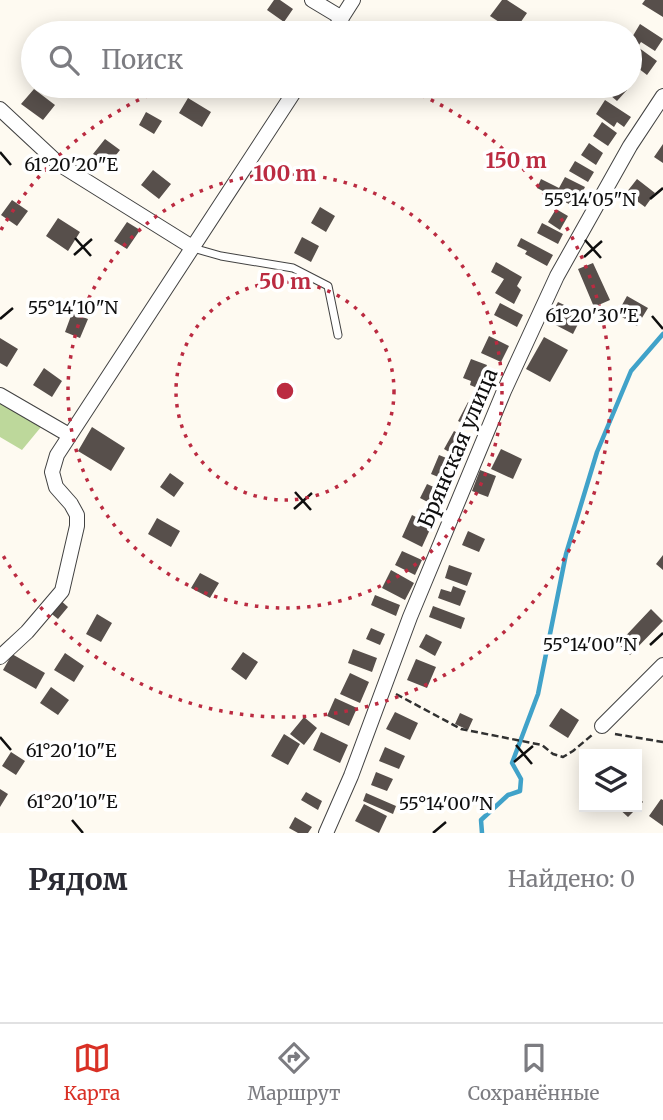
<!DOCTYPE html>
<html lang="ru">
<head>
<meta charset="utf-8">
<style>
	:root { --surface:#fff; --page:#f2f2f3; --text:#2b2b33; --muted:#7c7c81; --line:#e1e1e2; --accent:#d93025 }
	body { margin:0; font-family:Merriweather,serif; background:var(--page); color:var(--text) }
	.controls { position:absolute; right:21px; bottom:21px; display:grid; overflow:hidden; border-radius:0px; box-shadow:0 4px 18px #0003 }
	.controls button { width:63px; height:63px; display:grid; place-items:center; padding:0; border:0; border-bottom:2px solid var(--line); background:var(--surface); color:var(--text); font:35px sans-serif }
	.list { margin:0; padding:0; list-style:none }
	h2 { display:flex; justify-content:space-between; align-items:center; height:91px; margin:0; padding:0 28px; font-size:30px }
	h2 small { font-size:23px; font-weight:400; color:var(--muted) }
	.icon { flex:none; width:38px; height:38px; fill:none; stroke:currentColor; stroke-width:2; stroke-linecap:round; stroke-linejoin:round }
	.map { position:relative; flex:none; width:663px; height:833px; overflow:hidden }
	.search { position:absolute; background:var(--surface); box-shadow:0 4px 18px #0003; left:21px; right:21px; top:21px; height:77px; display:flex; align-items:center; gap:18px; box-sizing:border-box; padding:0 24px; border-radius:38px; color:var(--muted); font-size:26px }
	.sheet { height:189px; background:var(--surface) }
	nav { display:flex; justify-content:space-around; align-items:center; box-sizing:border-box; height:98px; border-top:2px solid var(--line); background:var(--surface); font-size:19px; color:var(--muted) }
	nav a { display:grid; justify-items:center; gap:4px }
	nav .on { color:var(--accent) }
	.map>svg:first-child { display:block }
</style>
</head>
<body>
<div class="map">
<svg width="663" height="833" viewBox="0 0 663 833">
	<rect width="100%" height="100%" fill="#fefaf1"/>
	<path fill="#bdd89b" d="M0,403l41,24 -19,23 -22,-13z"/>
	<g fill="none" stroke-linecap="round" stroke-linejoin="round">
		<path stroke="#40a2c9" stroke-width="4.5" d="M482,833l-1,-13 27,-25 12,-4 1,-12 -9,-16 26,-69 28,-140 31,-102 34,-81 32,-37"/>
	</g>
	<path fill="#574f4b" d="M274,0h6l13,9 -9,13 -17,-12z
		M502,0h5l20,13 -13,19 -24,-16z
		M645,0h18v17l-21,-13z
		M640,24l23,15 -8,12 -14,-9 -2,3 -8,-6z
		M631,42l26,19 -10,14 -17,-13v-18z
		M619,86h3l5,4 -10,11 -7,-6z
		M34,89l21,16 -12,15 -22,-16z
		M188,98l23,14 -9,15 -23,-14z
		M605,100l26,17 -7,10 -7,-5 -3,5 -18,-13z
		M146,112l16,9 -8,13 -15,-9z
		M602,122l15,11 -9,13 -15,-10z
		M105,139l15,11 -12,15 -15,-11z
		M589,143l14,10 -7,12 -15,-10z
		M663,144v19l-9,-6z
		M575,161l19,11 -6,10 -19,-11z
		M153,170l18,14 -12,15 -18,-14z
		M565,177l20,10 -10,20 -38,-19 4,-9 18,9z
		M637,179l18,14 -10,14 -19,-14z
		M12,200l16,11 -11,15 -16,-11z
		M320,207l15,9 -9,16 -15,-9z
		M556,209l12,7 -8,14 -12,-8z
		M58,218l22,14 -12,19 -22,-15z
		M127,222l13,8 -13,19 -13,-8z
		M542,223l21,11 -5,10 -21,-11z
		M302,237l17,9 -8,16 -17,-9z
		M521,238l32,17 -6,11 -22,-12 2,-3 -10,-5z
		M496,262l26,15 -5,9 4,4 -7,14 -19,-11 9,-14 -13,-7z
		M593,263l17,37 -16,7 -16,-38z
		M627,296l21,12 -11,18 -20,-12z
		M558,302l25,12 -10,20 -25,-13z
		M500,303l23,12 -6,12 -23,-12z
		M72,313l16,6 -8,19 -15,-6z
		M489,336l20,10 -8,16 -20,-9z
		M544,337l24,13 -18,32 -24,-13z
		M0,338l18,11 -11,18 -7,-4z
		M471,359l16,6 -5,12 11,5 -4,11 -19,-8 1,-4 -8,-3z
		M44,368l18,13 -10,16 -19,-12z
		M468,402l16,8 -10,19 -16,-8z
		M92,427l33,21 -14,23 -33,-20z
		M454,431l17,9 -10,19 -17,-10z
		M501,449l21,10 -9,20 -22,-10z
		M439,455l22,9 -8,19 -22,-9z
		M480,470l16,6 -8,21 -16,-6z
		M170,473l14,10 -10,14 -14,-10z
		M427,484l22,10 -8,15 -21,-11z
		M412,515l20,10 -10,22 -20,-10z
		M157,518l23,13 -9,16 -23,-13z
		M468,531l17,8 -6,13 -17,-7z
		M402,551l20,9 -7,15 -20,-10z
		M663,555v15l-7,-6z
		M449,565l23,8 -5,13 -22,-8z
		M391,570l23,13 -9,17 -23,-12z
		M200,573l19,10 -9,15 -19,-10z
		M453,586l13,5 -6,15 -22,-8 3,-9 10,3z
		M375,595l25,10 -4,11 -25,-11z
		M59,599l9,8 -10,12 -10,-8z
		M433,606l32,12 -4,11 -32,-12z
		M651,609l12,12 -33,34 -12,-11z
		M97,614l15,9 -11,19 -15,-8z
		M371,628l14,6 -5,11 -14,-6z
		M426,634l16,8 -7,14 -16,-9z
		M353,649l24,9 -5,14 -24,-9z
		M243,652l15,10 -12,18 -15,-11z
		M65,653l19,13 -10,16 -20,-12z
		M12,654l33,19 -9,16 -33,-19z
		M416,659l20,8 -9,21 -20,-8z
		M350,673l19,9 -9,21 -20,-9z
		M51,687l18,13 -11,15 -18,-12z
		M335,698l22,10 -8,18 -22,-10z
		M561,708l18,12 -11,18 -19,-12z
		M395,712l23,11 -8,17 -24,-11z
		M460,713l13,6 -5,11 -13,-6z
		M304,717l13,11 -13,17 -14,-11z
		M321,732l27,13 -8,18 -27,-13z
		M284,734l16,10 -12,21 -17,-9z
		M385,747l20,9 -6,13 -20,-8z
		M11,752l14,9 -9,14 -14,-9z
		M376,772l17,7 -6,12 -16,-6z
		M0,789l8,5 -8,13z
		M306,792l16,9 -4,9 -17,-10z
		M366,793l30,13 -3,8 -30,-13z
		M637,795l6,7 -15,15 -11,-10h20z
		M661,799l2,1v26l-14,-10z
		M364,804l23,12 -8,17 -24,-12z
		M295,817l17,10 -4,6h-10l-9,-5z"/>
	<g fill="none" stroke-linecap="round" stroke-linejoin="round">
		<defs>
			<path id="service" d="M193,248l28,8 72,12 35,18 10,49"/>
			<path id="minor" d="M312,0l30,18
				M332,33l21,-33
				M0,109l59,55 133,83
				M0,395l69,40
				M0,657l27,-25 35,-41 15,-65v-11l-6,-11 -15,-17 -4,-15 5,-17 241,-369
				M602,726l61,-61
				M326,833l25,-57 59,-159 94,-226 53,-115 73,-130 33,-50"/>
		</defs>
		<use href="#service" stroke="#424242" stroke-width="9"/>
		<use href="#minor" stroke="#424242" stroke-width="16"/>
		<path stroke="#313131" stroke-width="2.5" stroke-dasharray="7 3.5" stroke-linecap="butt" d="M396,694l65,35 81,16 11,9 10,3 10,-6 19,-16
			M615,734l48,8"/>
		<use href="#service" stroke="#fff" stroke-width="7"/>
		<use href="#minor" stroke="#fff" stroke-width="14"/>
	</g>
	<path fill="none" stroke="#0f0f0f" stroke-width="2.5" d="M0,152l11,13M650,199l13,-11M75,238l16,18M585,240l16,18M74,255l18,-16M584,257l18,-16M652,316l11,13M0,319l13,-11M295,492l16,18M294,509l18,-16M650,645l13,-12M0,737l11,13M516,745l16,19M514,762l19,-16M72,820l11,13M433,833l13,-11"/>
	<g fill="none" stroke="#bb2b41" stroke-width="3.5" stroke-dasharray="3.5 7">
		<circle cx="285" cy="391" r="109"/>
		<circle cx="285" cy="391" r="217"/>
		<path d="M1 230A326 326 0 0 1 168 87M402 87A326 326 0 1 1 1 552"/>
	</g>
	<g text-anchor="middle" stroke-width="7" stroke-linejoin="round" paint-order="stroke">
		<g font-size="21" fill="#0f0f0f" stroke="#fff">
			<text transform="translate(458 448) rotate(-67)" y="7">Брянская улица</text>
		</g>
	</g>
	<g font-size="18" text-anchor="middle" fill="#0f0f0f" stroke="#fff" stroke-width="7" stroke-linejoin="round" paint-order="stroke">
		<text x="71" y="171">61°20'20"E</text>
		<text x="590" y="206">55°14'05"N</text>
		<text x="73" y="314">55°14'10"N</text>
		<text x="592" y="322">61°20'30"E</text>
		<text x="590" y="651">55°14'00"N</text>
		<text x="71" y="757">61°20'10"E</text>
		<text x="72" y="808">61°20'10"E</text>
		<text x="446" y="810">55°14'00"N</text>
	</g>
	<circle cx="285" cy="391" r="10" fill="#bb2b41" stroke="#fff" stroke-width="3.5"/>
	<g font-size="21" text-anchor="middle" font-weight="bold" fill="#bb2b41" stroke="#fff" stroke-width="7" stroke-linejoin="round" paint-order="stroke">
		<text x="516" y="168">150 m</text>
		<text x="285" y="181">100 m</text>
		<text x="285" y="289">50 m</text>
	</g>
</svg>
<div class="controls">
<button><svg class="icon" aria-label="layers" viewBox="0 0 24 24"><path d="M12 4l9 5-9 5-9-5zM3 14l9 5 9-5"/></svg></button>
</div>
<div class="search"><svg class="icon" aria-label="search" viewBox="0 0 24 24"><circle cx="10" cy="10" r="6"/><path d="M15 15l6 6"/></svg>Поиск</div>
</div>
<section class="sheet">
<h2>Рядом<small>Найдено: 0</small></h2>
<ul class="list">
</ul>
</section>
<nav>
<a class="on"><svg class="icon" aria-label="map" viewBox="0 0 24 24"><path d="M3 6l6-2 6 2 6-2v14l-6 2-6-2-6 2zM9 4v14M15 6v14"/></svg>Карта</a>
<a><svg class="icon" aria-label="directions" viewBox="0 0 24 24"><path d="M12 3l9 9-9 9-9-9zM9 14v-3h6M13 9l2 2-2 2"/></svg>Маршрут</a>
<a><svg class="icon" aria-label="saved" viewBox="0 0 24 24"><path d="M7 4h10v16l-5-4-5 4z"/></svg>Сохранённые</a>
</nav>
</body>
</html>
